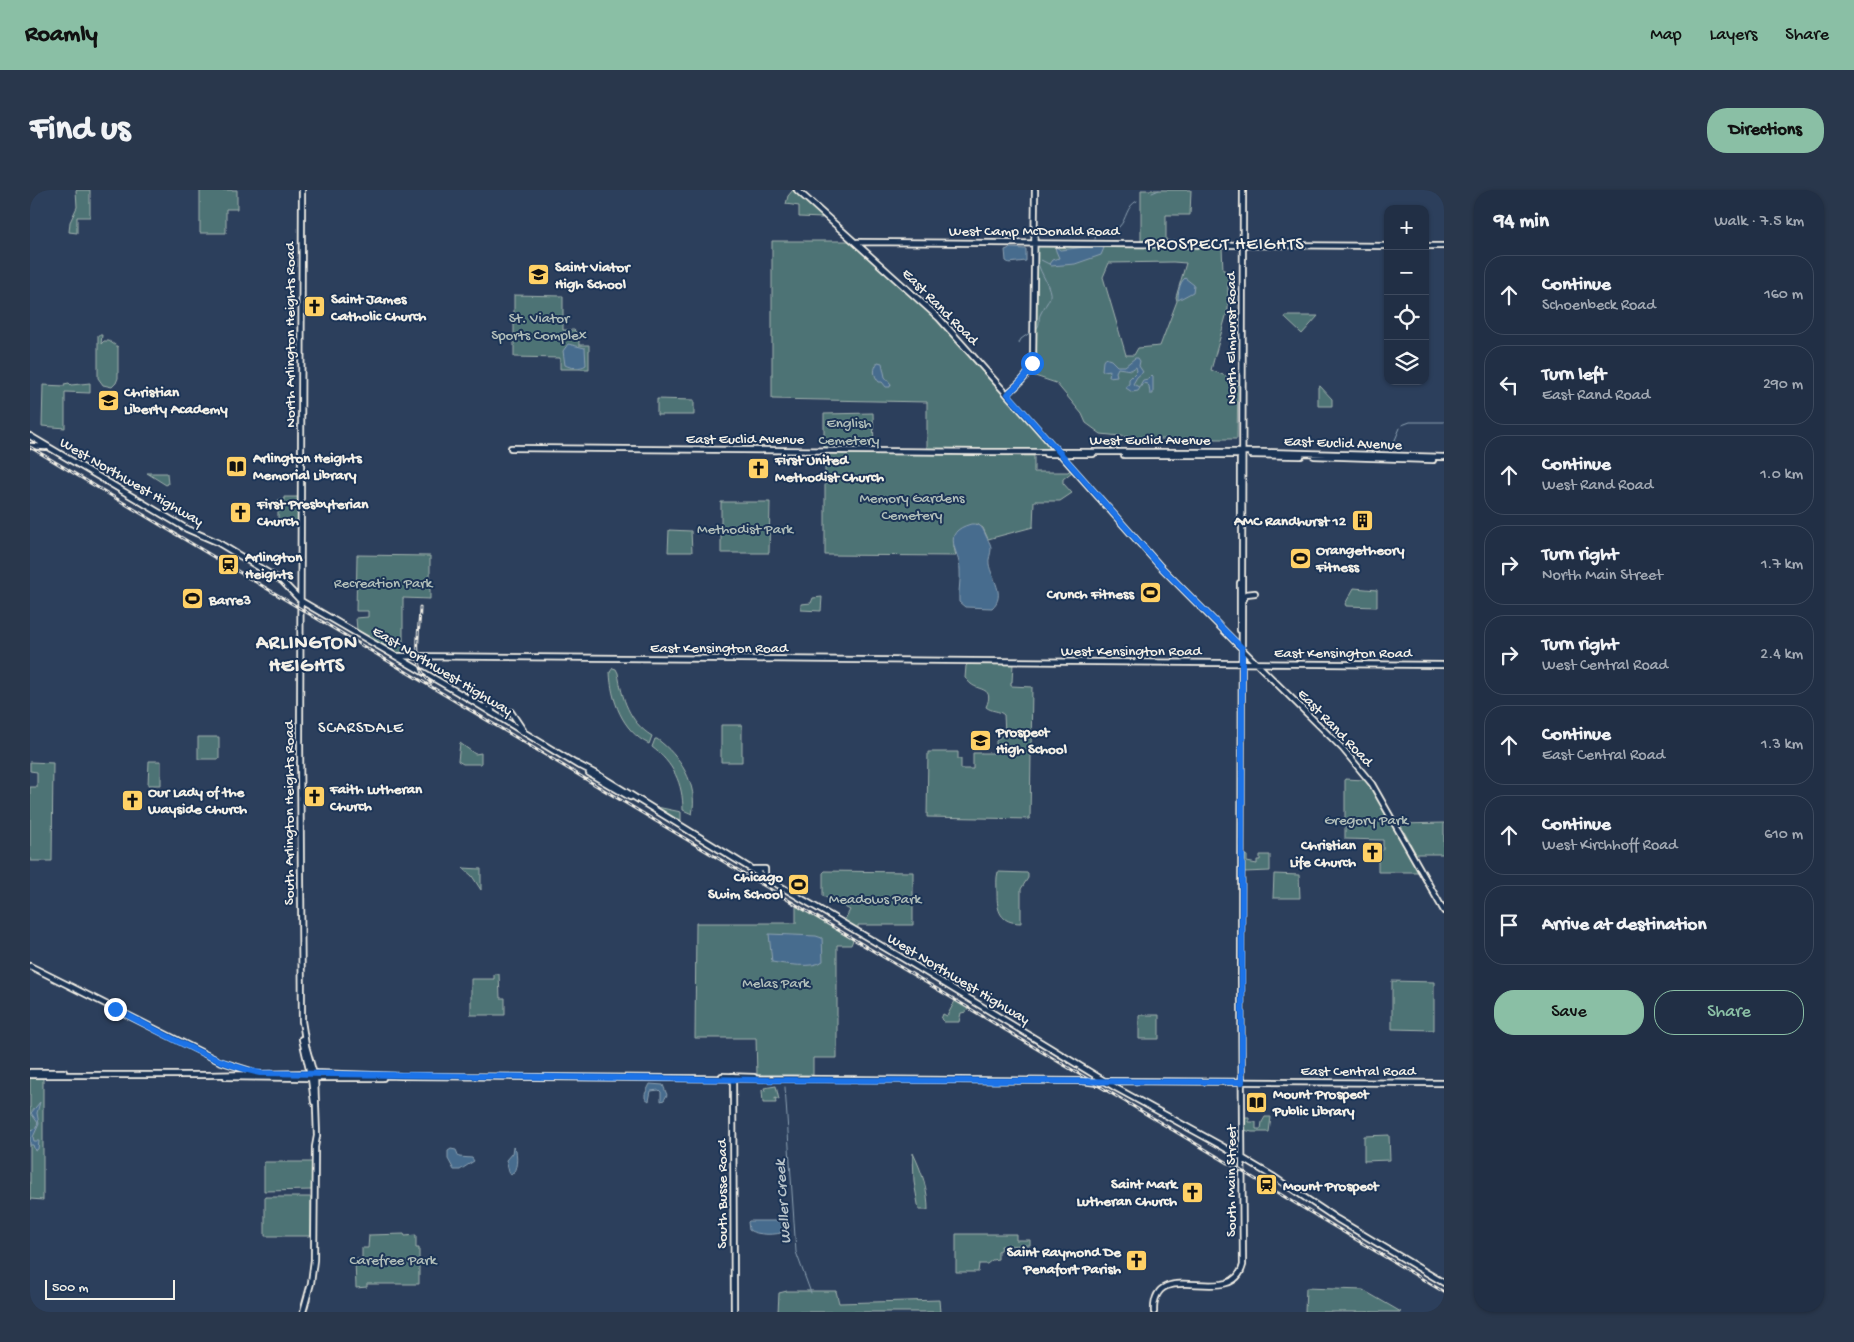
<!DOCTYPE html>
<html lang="en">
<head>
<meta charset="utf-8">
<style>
	:root { --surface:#212f45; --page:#29374c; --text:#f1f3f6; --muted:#a2a9b3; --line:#3e4a5e; --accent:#8abfa5 }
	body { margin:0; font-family:"Gochi Hand",sans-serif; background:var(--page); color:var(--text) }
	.controls { position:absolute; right:15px; top:15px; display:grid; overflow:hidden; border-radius:10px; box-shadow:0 1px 4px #0004 }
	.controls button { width:45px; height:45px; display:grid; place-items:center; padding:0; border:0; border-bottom:1px solid var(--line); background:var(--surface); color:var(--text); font:25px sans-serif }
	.scale { position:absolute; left:15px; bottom:12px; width:130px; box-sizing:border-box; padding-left:5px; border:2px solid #f4f1e8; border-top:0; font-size:14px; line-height:18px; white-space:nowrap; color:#f4f1e8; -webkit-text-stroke:4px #1d3557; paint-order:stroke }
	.stop { position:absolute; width:15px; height:15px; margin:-11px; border:4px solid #1a73e8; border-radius:50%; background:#fff }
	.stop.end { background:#1a73e8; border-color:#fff; box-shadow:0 1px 5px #0008 }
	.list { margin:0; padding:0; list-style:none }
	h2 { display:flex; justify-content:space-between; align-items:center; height:65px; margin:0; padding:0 20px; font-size:21px }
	h2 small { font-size:16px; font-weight:400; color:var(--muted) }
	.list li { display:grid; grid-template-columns:32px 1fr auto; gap:15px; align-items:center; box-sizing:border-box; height:80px; margin:0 10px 10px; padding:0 10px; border:1px solid var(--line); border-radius:20px }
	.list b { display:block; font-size:19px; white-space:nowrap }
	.list p { margin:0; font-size:16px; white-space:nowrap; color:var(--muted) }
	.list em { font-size:16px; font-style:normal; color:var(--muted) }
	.actions { display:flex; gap:10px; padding:15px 20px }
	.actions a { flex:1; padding:11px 0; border:1px solid var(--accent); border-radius:20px; text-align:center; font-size:18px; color:var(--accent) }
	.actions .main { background:var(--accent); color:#111 }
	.icon { flex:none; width:28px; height:28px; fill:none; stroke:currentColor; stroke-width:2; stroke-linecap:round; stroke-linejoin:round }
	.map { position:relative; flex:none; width:1414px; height:1122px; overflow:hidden; border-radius:20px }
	header { display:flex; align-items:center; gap:30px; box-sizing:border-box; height:70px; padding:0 25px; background:var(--accent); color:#111 }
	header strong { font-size:24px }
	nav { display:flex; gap:28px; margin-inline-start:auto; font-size:18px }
	.intro { display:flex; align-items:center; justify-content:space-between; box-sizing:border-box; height:120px; padding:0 30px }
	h1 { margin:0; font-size:35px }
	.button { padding:12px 22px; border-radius:20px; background:var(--accent); color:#111; font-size:18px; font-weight:700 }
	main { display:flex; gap:30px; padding:0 30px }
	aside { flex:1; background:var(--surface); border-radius:20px; box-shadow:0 1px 4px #0004 }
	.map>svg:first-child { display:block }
</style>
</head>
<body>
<header>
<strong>Roamly</strong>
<nav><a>Map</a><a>Layers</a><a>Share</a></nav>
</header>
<div class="intro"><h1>Find us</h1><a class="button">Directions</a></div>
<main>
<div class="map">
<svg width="1414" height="1122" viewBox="0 0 1414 1122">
	<rect width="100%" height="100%" fill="#2c3f5c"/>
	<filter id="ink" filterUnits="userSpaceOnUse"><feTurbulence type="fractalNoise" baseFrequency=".02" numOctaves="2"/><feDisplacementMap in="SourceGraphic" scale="10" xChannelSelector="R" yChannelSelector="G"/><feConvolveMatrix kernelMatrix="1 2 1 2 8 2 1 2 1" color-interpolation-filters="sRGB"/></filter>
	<g filter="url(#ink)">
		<path fill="#4e7374" stroke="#a1b2ae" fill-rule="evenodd" d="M46,0h14v27h-13v16l-8,-1 1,-10 7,-15z
			M170,0h37v19h-11v24h-26z
			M763,0l29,26v2l-23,-1v-11l-13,-2 2,-8z
			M1111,0h50l-1,25h-24v26h-25z
			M742,51h78l84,76 115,129 -2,4h-120v-48l-155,-3z
			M1006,56l186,1 1,23 5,1v38l-17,61 27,11 -1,58h-89l-47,-5 -15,-11 -4,-9 -26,-31 -27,-9 5,-10zM1143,72l13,1 -10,34 1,4 -17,45 -22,2 -4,7h-8l-23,-78 6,-14z
			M484,105l49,1v34h11l5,5v10h10v24h-29v-11l-46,-1z
			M1256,126h32l-16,18 -17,-16z
			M68,145h4l-1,9 3,-3h5l9,6v31l-2,5 -4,4 -9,-2 -5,-7z
			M39,193l2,2 19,-2v10l-25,-1v36l-23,-2 1,-41 22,1 -1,-2z
			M1290,196l12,13v7h-14v-19z
			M627,209l37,1v15h-37z
			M843,223l1,35h-50v-34z
			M795,263l209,3v16h34l2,-2 2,2 -9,7v4l9,10 -12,8h-26l-1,26 -45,12 -5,-11 -6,-4 -23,11v12l2,9 -131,-1z
			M117,283h20l1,11 -2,1z
			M254,307h15l-1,26 -19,-1 -1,-1v-21h6z
			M691,312h49l-1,51h-48z
			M639,340l22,1 1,21h-24z
			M327,365l73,1v43l-27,-1v55l-7,-1 -39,-22 -1,-12 12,-1v-6h-12z
			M1324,398l23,2v17l-31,-1 -1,-2z
			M792,407l-1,14 -20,-1v-6l10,-1 2,-5z
			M939,473l44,1 -1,18h-1v4l21,1 -2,132 -103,-2 1,-65h30v7h3v10h12v-16h23v-12l9,-8 -1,-18c-5,-5 -12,-3 -18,-8 9,-20 -7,-16 -15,-23 -2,-1 -4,-5 -6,-6l1,-12z
			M583,478l3,1 2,4c4,25 11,49 34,63l-3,8c-27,-13 -38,-45 -39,-72z
			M691,535h21v37h-21z
			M168,547h21v22h-21z
			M625,549h2c22,16 42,46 35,75l-9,-4c0,-27 -10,-47 -31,-63z
			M430,553l15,11 6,-1v11h-18l-5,-3z
			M119,571h12v24h-13z
			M0,572l23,1 -1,98h-22v-74h7v-15l-7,-1z
			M1315,589l20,1 11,16 43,76h-41v-19l5,-3v-10l-38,-1z
			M627,617l24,5v11l-24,-14z
			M1414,633v31h-28l-16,-30z
			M1213,665h4v7l10,2v-4h3v-5h10v16l-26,1z
			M433,678l18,1v21l-9,-14z
			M795,681l88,1v53h-55v3l-14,-7 6,-11 -27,-14v-23z
			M968,682l30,1v5l-7,11v34c-21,0 -24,-12 -24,-30 0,-7 -1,-15 1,-21z
			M1244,684l25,1 1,23h-27z
			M766,716l57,34 -2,5h-14v113h-24v17h-56l-1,-37h-61l1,-115h100z
			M464,784h5l1,24h5v17h-34v-36h23z
			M1362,791l42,1v48l-42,-1z
			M925,811l13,8 -2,3 -5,1 -2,9h-15l-3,-3 2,-5 4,2z
			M1109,825h20v24h-20z
			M0,888h13v122l-13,-1z
			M746,896l3,14 -4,-2 1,5h-13l-1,-13 3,1 -1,-3z
			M1235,927h6l-2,15h-17l-8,-2v-12h5v4h7v7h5l1,-7z
			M1359,945l1,25 -26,1v-25z
			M883,963c9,19 15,36 15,57h-9l-5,-28z
			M234,972h48v28l-48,1z
			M235,1007h46v39h-46z
			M374,1044l1,2 11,-1v13h3v36h-52v3l-11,1 -1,-29h7v-11h6l1,-13z
			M926,1044h60v6h14v5l-29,1 -1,4 -2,1v8l-6,1 -5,4h-8l-1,8h-22z
			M1276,1098l57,2 38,22h-96z
			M757,1101h49l3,12 100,-3 1,12h-162l1,-19z"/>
		<path fill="#476c8e" stroke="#8ca1b2" d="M1025,56l5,4 35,-4 9,2 -3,7 -26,9 -24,2 -2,-2 3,-4 7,-2 -3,-7z
			M980,58l16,1v12l-17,2 -3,-2 -1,-11z
			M1155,88l9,7 -1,7 -15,8c0,-7 1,-17 7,-22z
			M538,154l17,4 1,17c-5,4 -16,3 -21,0l-2,-14z
			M1075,168l6,2 6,6h8l10,-8h3l2,3 -1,5 4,6 -6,5 -4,7 6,3 4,-7 5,-1 4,-4 1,1v18h-3l-1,-8 -2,-2 -4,-1 -5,8 -6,1 -6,-4v-2l3,-2v-5l8,-8 -1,-4 -5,3 -13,-2 -2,4 1,4 -8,1 1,-7 -6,1 -2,-1 1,-9z
			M848,172l4,1 3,14 6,7 -1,3h-4l-4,-5h-3c-6,-7 -6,-13 -1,-20z
			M941,334c11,-1 12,6 16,14 2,4 4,6 4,11 0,5 -3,10 -2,15 2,14 18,31 3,44l-27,-1 -6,-5c-1,-10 2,-22 1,-32 0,-19 -21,-37 11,-46z
			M739,744l47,2 6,2 1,23c-9,8 -39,3 -51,1z
			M620,894l13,1 4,10 -3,5 -3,1v-9l-2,-2 -8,1 -2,10 -4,-3v-4z
			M10,912l-3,11 2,11 -6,13 1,4h5l-1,8 -3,2 -2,-6h-3v-15l6,-2 2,-5 -7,-10z
			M483,957l3,3c1,8 2,19 -5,25l-2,-3 -3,-12 6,-7z
			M421,959l5,1 3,7 13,1 2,3 -14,9h-6l-6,-11v-8z
			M719,1031h34l2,2v8c-7,5 -29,4 -36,-1l-1,-8z"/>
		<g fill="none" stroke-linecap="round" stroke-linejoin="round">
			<path stroke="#8ca1b2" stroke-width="1" d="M1122,3l7,-3
				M1065,49l1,-3c7,-3 18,-4 23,-9 8,-8 7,-21 18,-26
				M1006,139c5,-4 2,-9 4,-14 3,-7 8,-12 10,-18 2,-9 -10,-24 -12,-34l3,-3 8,4
				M989,153l2,-4 10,-7
				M1372,235l8,-3h34
				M1360,262l10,-24
				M755,897l11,165 15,41"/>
			<defs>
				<path id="major" d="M272,0l-2,550 2,281 4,25 9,32 2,58 -2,11 -1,113 -3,23 -8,29
					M767,0l142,128 220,247 97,98 87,86 29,35 72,127
					M827,52l531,4
					M1395,56h19
					M977,204c12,-10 22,-18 26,-33l2,-171
					M0,246l157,93 30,13 58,35 7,4 19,20 170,99 108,66
					M0,256l16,1
					M481,258l467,4h285l181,5
					M1016,264h47
					M1094,265h114
					M1221,265l50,1
					M1284,266l119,4
					M1210,330v-61l2,-4
					M1210,393v47
					M1214,409l2,-5 9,-1
					M367,466l1047,9
					M440,501l1,9
					M453,517l8,-3 1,9
					M481,522l12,18
					M547,574l23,12 153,94 156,92 207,126 104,57 54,32 63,42 107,64
					M559,583l41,24
					M724,679h11v8
					M0,776l189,95 32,10
					M272,849l9,39 3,24
					M0,882h34
					M0,885h178
					M177,885l107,-2 87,3 681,5 15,2 7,-2
					M692,886l32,1
					M703,886l1,236
					M196,887l85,1h72
					M1076,891l338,2
					M1124,1122c-2,-58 78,-1 89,-47l-2,-288 2,-787"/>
			</defs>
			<use href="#major" stroke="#f4f1e8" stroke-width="8"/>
			<use href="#major" stroke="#1d3557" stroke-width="4.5"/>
			<defs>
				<path id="rail" d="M0,257l1414,845
					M390,417c0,25 -10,58 11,76"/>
			</defs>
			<use href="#rail" stroke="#f4f1e8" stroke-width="3"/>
			<use href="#rail" stroke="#1d3557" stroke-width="1" stroke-dasharray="4" stroke-linecap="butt"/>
		</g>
	</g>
	<g fill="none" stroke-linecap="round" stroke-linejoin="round" filter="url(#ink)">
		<path stroke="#1a73e8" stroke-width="6" d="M85,819c47,23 93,53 145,64l506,7 476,2v-434l-83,-83 -151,-171c10,-10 20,-17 24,-31"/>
	</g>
	<defs>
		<symbol id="school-square" viewBox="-11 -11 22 22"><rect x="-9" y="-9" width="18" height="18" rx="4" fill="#ffd166" stroke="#1d3557"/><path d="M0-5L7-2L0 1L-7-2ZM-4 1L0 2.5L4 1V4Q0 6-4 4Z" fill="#111"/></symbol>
		<symbol id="church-square" viewBox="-11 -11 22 22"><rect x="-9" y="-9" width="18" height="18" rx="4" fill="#ffd166" stroke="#1d3557"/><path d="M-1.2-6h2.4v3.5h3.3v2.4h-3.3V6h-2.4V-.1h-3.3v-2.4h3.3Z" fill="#111"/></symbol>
		<symbol id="library-square" viewBox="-11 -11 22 22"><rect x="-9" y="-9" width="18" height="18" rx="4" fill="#ffd166" stroke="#1d3557"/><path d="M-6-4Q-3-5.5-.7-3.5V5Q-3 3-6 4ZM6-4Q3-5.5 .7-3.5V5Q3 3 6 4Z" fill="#111"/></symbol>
		<symbol id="building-square" viewBox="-11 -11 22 22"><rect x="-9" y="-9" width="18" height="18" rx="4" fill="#ffd166" stroke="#1d3557"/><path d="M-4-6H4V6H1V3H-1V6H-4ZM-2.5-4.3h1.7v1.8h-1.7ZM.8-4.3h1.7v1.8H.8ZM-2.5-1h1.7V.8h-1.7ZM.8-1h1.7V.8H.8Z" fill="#111"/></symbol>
		<symbol id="stadium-square" viewBox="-11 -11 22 22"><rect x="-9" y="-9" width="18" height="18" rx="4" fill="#ffd166" stroke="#1d3557"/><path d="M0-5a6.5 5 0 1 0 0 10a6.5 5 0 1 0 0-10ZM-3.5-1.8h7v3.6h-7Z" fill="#111"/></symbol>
		<symbol id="station-square" viewBox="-11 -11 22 22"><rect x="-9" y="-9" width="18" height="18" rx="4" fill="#ffd166" stroke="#1d3557"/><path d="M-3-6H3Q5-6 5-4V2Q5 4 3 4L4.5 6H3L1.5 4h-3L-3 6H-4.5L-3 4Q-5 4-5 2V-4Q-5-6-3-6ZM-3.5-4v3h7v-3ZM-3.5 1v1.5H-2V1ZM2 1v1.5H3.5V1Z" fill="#111"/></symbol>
	</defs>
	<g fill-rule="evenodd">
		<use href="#school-square" x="496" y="72" width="25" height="25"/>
		<use href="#church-square" x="272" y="104" width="25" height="25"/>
		<use href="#school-square" x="66" y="198" width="25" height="25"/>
		<use href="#library-square" x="194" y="264" width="25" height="25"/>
		<use href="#church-square" x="716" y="266" width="25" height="25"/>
		<use href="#church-square" x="198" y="310" width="25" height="25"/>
		<use href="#building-square" x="1320" y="318" width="25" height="25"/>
		<use href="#stadium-square" x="1258" y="356" width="25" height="25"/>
		<use href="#station-square" x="186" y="362" width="25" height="25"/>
		<use href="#stadium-square" x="1108" y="390" width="25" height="25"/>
		<use href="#stadium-square" x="150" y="396" width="25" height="25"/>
		<use href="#school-square" x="938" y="538" width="25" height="25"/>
		<use href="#church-square" x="272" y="594" width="25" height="25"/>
		<use href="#church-square" x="90" y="598" width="25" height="25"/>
		<use href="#church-square" x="1330" y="650" width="25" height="25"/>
		<use href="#stadium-square" x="756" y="682" width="25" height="25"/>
		<use href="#library-square" x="1214" y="900" width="25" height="25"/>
		<use href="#station-square" x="1224" y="982" width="25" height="25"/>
		<use href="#church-square" x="1150" y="990" width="25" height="25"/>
		<use href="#church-square" x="1094" y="1058" width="25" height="25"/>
	</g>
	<g text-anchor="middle" stroke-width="4" stroke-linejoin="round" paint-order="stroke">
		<g font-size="15" fill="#f4f1e8" stroke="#1d3557">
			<text x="1004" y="45">West Camp McDonald Road</text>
			<text transform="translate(911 116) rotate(45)" y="5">East Rand Road</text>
			<text transform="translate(259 145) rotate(-90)" y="5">North Arlington Heights Road</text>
			<text transform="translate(1200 148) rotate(-90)" y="5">North Elmhurst Road</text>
			<text x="715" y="253">East Euclid Avenue</text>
			<text x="1120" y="254">West Euclid Avenue</text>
			<text transform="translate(1313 252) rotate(2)" y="5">East Euclid Avenue</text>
			<text transform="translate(102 291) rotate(30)" y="5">West Northwest Highway</text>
			<text x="689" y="462">East Kensington Road</text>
			<text x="1101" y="465">West Kensington Road</text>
			<text x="1313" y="467">East Kensington Road</text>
			<text transform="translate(413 480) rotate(31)" y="5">East Northwest Highway</text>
			<text transform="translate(1306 537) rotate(46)" y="5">East Rand Road</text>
			<text transform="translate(258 623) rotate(-90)" y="5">South Arlington Heights Road</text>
			<text transform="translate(929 788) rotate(31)" y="5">West Northwest Highway</text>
			<text x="1328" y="885">East Central Road</text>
			<text transform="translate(1200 991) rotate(-90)" y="5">South Main Street</text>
			<text transform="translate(691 1004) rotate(-90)" y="5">South Busse Road</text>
		</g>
		<g font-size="15" font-weight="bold" fill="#f4f1e8" stroke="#1d3557" text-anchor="start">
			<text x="525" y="81">Saint Viator<tspan x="525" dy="17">High School</tspan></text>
			<text x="301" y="113">Saint James<tspan x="301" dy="17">Catholic Church</tspan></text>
			<text x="94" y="206">Christian<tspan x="94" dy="17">Liberty Academy</tspan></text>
			<text x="223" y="272">Arlington Heights<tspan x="223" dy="17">Memorial Library</tspan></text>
			<text x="745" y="274">First United<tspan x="745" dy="17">Methodist Church</tspan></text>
			<text x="227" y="318">First Presbyterian<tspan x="227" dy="17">Church</tspan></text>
			<text x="1316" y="335" text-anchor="end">AMC Randhurst 12</text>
			<text x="1286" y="364">Orangetheory<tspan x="1286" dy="17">Fitness</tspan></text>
			<text x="215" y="371">Arlington<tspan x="215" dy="17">Heights</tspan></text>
			<text x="1104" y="408" text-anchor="end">Crunch Fitness</text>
			<text x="179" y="414">Barre3</text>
			<text x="966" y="546">Prospect<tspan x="966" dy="17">High School</tspan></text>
			<text x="300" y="603">Faith Lutheran<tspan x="300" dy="17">Church</tspan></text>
			<text x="118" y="606">Our Lady of the<tspan x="118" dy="17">Wayside Church</tspan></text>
			<text x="1326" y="659" text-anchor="end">Christian<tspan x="1326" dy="17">Life Church</tspan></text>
			<text x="753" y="691" text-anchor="end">Chicago<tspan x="753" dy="17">Swim School</tspan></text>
			<text x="1243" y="908">Mount Prospect<tspan x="1243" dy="17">Public Library</tspan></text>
			<text x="1147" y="998" text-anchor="end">Saint Mark<tspan x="1147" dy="17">Lutheran Church</tspan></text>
			<text x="1253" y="1000">Mount Prospect</text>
			<text x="1091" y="1066" text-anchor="end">Saint Raymond De<tspan x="1091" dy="17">Penafort Parish</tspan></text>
		</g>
		<g font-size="15" fill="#b2bfba" stroke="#1d3557">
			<text x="509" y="132">St. Viator<tspan x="509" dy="17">Sports Complex</tspan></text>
			<text x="819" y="237">English<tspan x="819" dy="17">Cemetery</tspan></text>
			<text x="882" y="312">Memory Gardens<tspan x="882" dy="17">Cemetery</tspan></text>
			<text x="715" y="343">Methodist Park</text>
			<text x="353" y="397">Recreation Park</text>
			<text x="1336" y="634">Gregory Park</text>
			<text x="845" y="713">Meadows Park</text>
			<text x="746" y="797">Melas Park</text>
			<text x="363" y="1074">Carefree Park</text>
		</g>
		<g font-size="16" letter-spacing="1" fill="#f4f1e8" stroke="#1d3557">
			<text x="331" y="542">SCARSDALE</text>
		</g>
		<g font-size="16" font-style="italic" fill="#b7c2c8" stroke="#1d3557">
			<text transform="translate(751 1012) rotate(-94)" y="6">Weller Creek</text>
		</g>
		<g font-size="18" letter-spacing="1" fill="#f4f1e8" stroke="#1d3557">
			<text x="1195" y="59">PROSPECT HEIGHTS</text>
		</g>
		<g font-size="20" font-weight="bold" letter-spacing="1" fill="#f4f1e8" stroke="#1d3557">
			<text x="277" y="458">ARLINGTON<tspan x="277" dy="23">HEIGHTS</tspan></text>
		</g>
	</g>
</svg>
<div class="controls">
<button>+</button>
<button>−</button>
<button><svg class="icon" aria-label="locate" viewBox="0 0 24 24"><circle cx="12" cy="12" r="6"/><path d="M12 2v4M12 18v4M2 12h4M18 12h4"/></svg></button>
<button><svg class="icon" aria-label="layers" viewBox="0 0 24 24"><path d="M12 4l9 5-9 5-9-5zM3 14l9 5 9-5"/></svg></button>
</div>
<div class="scale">500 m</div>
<div class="stop" style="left:1002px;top:173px"></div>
<div class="stop end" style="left:85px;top:819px"></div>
</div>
<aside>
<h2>94 min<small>Walk · 7.5 km</small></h2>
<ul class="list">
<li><svg class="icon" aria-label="ahead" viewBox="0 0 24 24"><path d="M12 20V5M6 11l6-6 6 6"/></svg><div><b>Continue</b><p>Schoenbeck Road</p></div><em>160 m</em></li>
<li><svg class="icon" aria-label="left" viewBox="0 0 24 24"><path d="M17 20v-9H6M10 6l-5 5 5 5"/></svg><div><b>Turn left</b><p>East Rand Road</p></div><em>290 m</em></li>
<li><svg class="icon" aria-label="ahead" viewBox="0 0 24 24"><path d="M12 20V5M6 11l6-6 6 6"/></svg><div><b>Continue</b><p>West Rand Road</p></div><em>1.0 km</em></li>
<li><svg class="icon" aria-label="right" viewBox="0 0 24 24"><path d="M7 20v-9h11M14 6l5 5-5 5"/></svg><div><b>Turn right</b><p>North Main Street</p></div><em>1.7 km</em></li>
<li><svg class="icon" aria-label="right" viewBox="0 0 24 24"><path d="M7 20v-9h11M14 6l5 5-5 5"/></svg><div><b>Turn right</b><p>West Central Road</p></div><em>2.4 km</em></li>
<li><svg class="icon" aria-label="ahead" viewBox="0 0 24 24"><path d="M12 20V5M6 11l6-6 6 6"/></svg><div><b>Continue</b><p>East Central Road</p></div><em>1.3 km</em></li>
<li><svg class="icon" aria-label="ahead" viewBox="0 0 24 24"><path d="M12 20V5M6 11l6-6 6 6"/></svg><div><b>Continue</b><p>West Kirchhoff Road</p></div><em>610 m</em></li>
<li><svg class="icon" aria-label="arrive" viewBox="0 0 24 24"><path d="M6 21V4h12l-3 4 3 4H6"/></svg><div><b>Arrive at destination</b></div></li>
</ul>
<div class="actions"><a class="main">Save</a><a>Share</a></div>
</aside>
</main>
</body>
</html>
